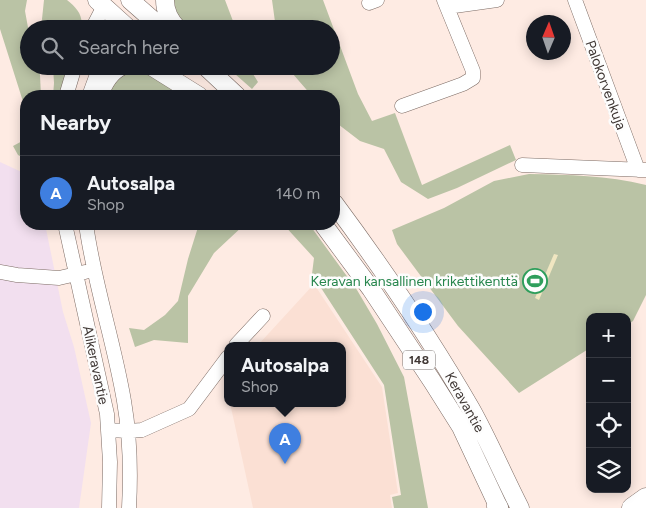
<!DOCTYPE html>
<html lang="en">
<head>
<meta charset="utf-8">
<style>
	:root { --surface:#171b24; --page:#242831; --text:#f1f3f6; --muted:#9ea1a6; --line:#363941; --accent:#2563eb }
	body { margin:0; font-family:Figtree,sans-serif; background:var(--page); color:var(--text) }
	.controls { position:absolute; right:15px; bottom:15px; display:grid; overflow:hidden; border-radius:10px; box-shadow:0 2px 12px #0003 }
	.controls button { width:45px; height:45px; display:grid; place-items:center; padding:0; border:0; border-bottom:1px solid var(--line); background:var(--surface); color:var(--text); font:25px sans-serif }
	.compass { position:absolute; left:526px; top:15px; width:45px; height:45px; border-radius:50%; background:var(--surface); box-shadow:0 2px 12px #0003; rotate:2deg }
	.you { position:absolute; left:422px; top:311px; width:18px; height:18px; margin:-12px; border:4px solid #fff; border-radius:50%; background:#1a73e8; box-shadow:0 0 0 8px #1a73e833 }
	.badge { display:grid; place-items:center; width:32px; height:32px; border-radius:50%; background:var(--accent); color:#fff; font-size:16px; font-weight:700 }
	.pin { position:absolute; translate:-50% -41px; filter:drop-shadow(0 1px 2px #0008) }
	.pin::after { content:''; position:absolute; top:26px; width:18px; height:15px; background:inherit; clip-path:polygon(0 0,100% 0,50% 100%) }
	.popup { position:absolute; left:224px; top:342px; width:122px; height:65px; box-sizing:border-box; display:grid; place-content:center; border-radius:10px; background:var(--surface); filter:drop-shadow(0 1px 4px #0005); font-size:16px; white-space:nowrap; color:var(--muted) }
	.popup b { font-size:19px; color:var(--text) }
	.popup::after { content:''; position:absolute; left:50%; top:100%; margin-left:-10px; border:10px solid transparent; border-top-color:var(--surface) }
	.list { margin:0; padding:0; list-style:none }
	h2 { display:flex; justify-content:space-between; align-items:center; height:65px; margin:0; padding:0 20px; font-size:21px }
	h2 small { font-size:16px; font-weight:400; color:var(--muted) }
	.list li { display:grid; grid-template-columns:32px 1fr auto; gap:15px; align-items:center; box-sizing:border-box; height:75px; padding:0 20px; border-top:1px solid var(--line) }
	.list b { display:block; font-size:19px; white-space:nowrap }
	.list p { margin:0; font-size:16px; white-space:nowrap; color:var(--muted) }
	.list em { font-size:16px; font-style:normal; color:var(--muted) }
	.icon { flex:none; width:28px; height:28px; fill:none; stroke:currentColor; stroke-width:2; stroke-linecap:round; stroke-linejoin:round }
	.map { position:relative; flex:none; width:646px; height:508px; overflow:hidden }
	.search { position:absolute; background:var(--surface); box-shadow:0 2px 12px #0003; left:20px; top:20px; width:320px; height:55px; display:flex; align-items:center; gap:12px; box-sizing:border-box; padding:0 18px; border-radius:28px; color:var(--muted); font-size:19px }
	.panel { position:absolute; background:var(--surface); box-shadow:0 2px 12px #0003; left:20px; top:90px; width:320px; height:140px; border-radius:20px }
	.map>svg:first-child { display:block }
</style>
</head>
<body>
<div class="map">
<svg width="646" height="508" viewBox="0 0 646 508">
	<rect width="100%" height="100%" fill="#feebe3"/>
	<path fill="#fbe0d4" d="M314,284l68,103 16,106 -8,2 2,13h-139l-23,-105h112v-58h-84z"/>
	<path fill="#f2dfef" d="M0,162l26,12v50h19l18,88 11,35 17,76 -12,85h-79z"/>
	<path fill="#bac3a5" d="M0,0h27l-2,11 4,22v33h9l2,9 1,21h-15v15l-26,-82z
		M44,0h23c10,8 17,16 14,29h-37l-2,-10z
		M172,0h53l11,29h-49l-10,-11z
		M272,0h51l35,94 14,27 23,-8 27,72 88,-40 6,15 -59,28 -29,11 -27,-17 -17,-33 -24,-8 -26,-20v-25h-22l-26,-30h45v-37h-55z
		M53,66h15l-9,30h-6l1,-13z
		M226,66h22l10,16 -6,7z
		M139,72c18,3 30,13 43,24h-78c11,-18 13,-23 35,-24z
		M26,139v20l-8,-4 -5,-9z
		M529,174c39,1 78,1 117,11v110l-13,26 -6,4v-8h-37v31l-71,45 -61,-67 -61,-82 -5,-14 52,-22 50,-27z
		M199,224h46l-31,29 -26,43v47l-34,-3 -19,7 -6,-19 15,2 21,-15 13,-14 10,-42z
		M283,224h26l48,66 20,34 27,53 24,131h-34l-2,-11 9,-2 -17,-110 -72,-111 2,-16z"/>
	<path fill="#f0e6c1" d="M554,254l4,1 -19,45 -4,-2z"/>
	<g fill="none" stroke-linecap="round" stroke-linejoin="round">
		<defs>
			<path id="minor" d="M575,0l63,170
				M369,3l8,-3
				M447,7l50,-7
				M92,29l12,-23
				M66,96l9,-30
				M89,96l11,-30
				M402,106l61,-22 10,-6v-7l-29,-71
				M522,165l123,5
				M65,224l42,190 3,48 -1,46
				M86,224c8,60 28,117 38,177 6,35 7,71 5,107
				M0,272l17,3 42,3 26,-6
				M236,345l27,-29
				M108,430l21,1 13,-1 47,-21 39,-52"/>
			<path id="major" d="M97,0l32,29
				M130,0l33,29
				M165,0c0,11 5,21 13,29
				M151,66l48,30
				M205,66l32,30
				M99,96c4,-12 10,-24 23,-30
				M334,203c49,66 96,135 137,206 18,32 32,66 49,99
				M323,224l48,65 61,92 29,46 38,81"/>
			<path id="highway" d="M497,506l1,2
				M632,508l14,-10"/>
		</defs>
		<use href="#minor" stroke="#7c6b64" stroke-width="15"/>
		<use href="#major" stroke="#7c6b64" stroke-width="19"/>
		<use href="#highway" stroke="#7c6b64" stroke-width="21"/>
		<use href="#minor" stroke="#fff" stroke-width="14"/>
		<use href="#major" stroke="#fff" stroke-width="18"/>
		<use href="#highway" stroke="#fff" stroke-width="20"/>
	</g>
	<defs>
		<symbol id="stadium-ring" viewBox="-11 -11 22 22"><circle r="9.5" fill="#fdfdfd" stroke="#2e9e5b" stroke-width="1.5"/><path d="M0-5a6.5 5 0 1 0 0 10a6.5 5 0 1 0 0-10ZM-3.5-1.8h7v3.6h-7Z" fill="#2e9e5b"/></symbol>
	</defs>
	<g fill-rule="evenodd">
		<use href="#stadium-ring" x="521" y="267" width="28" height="28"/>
	</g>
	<g text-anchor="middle" stroke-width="5" stroke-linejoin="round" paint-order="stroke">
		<rect fill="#fdfdfd" stroke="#787270" stroke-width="1" x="403" y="350.5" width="32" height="19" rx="4"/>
		<g font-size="12" font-weight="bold" fill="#3f3734">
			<text x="419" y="364">148</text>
		</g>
		<g font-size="14" fill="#3f3734" stroke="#fdfdfd">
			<text transform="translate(606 85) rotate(70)" y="5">Palokorvenkuja</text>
			<text transform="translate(96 365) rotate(78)" y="5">Alikeravantie</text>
			<text transform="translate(465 402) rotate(61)" y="5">Keravantie</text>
		</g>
		<g font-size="14" fill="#27864d" stroke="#fdfdfd" text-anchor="end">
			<text x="518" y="286">Keravan kansallinen krikettikenttä</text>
		</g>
	</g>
</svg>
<div class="controls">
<button>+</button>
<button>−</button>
<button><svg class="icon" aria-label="locate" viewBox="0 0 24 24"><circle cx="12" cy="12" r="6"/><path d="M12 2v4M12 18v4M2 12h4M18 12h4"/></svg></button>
<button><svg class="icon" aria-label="layers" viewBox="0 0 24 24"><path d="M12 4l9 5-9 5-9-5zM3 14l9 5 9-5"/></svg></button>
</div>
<svg class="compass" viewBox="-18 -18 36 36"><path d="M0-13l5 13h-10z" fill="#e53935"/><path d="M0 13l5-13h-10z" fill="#9ea1a6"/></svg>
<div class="you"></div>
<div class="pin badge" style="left:285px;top:464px;background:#3f7fe0">A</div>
<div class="popup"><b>Autosalpa</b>Shop</div>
<div class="search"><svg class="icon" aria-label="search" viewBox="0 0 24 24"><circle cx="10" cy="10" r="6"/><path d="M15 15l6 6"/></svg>Search here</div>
<section class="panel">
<h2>Nearby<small></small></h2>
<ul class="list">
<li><span class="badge" style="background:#3f7fe0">A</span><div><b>Autosalpa</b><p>Shop</p></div><em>140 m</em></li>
</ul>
</section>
</div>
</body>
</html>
